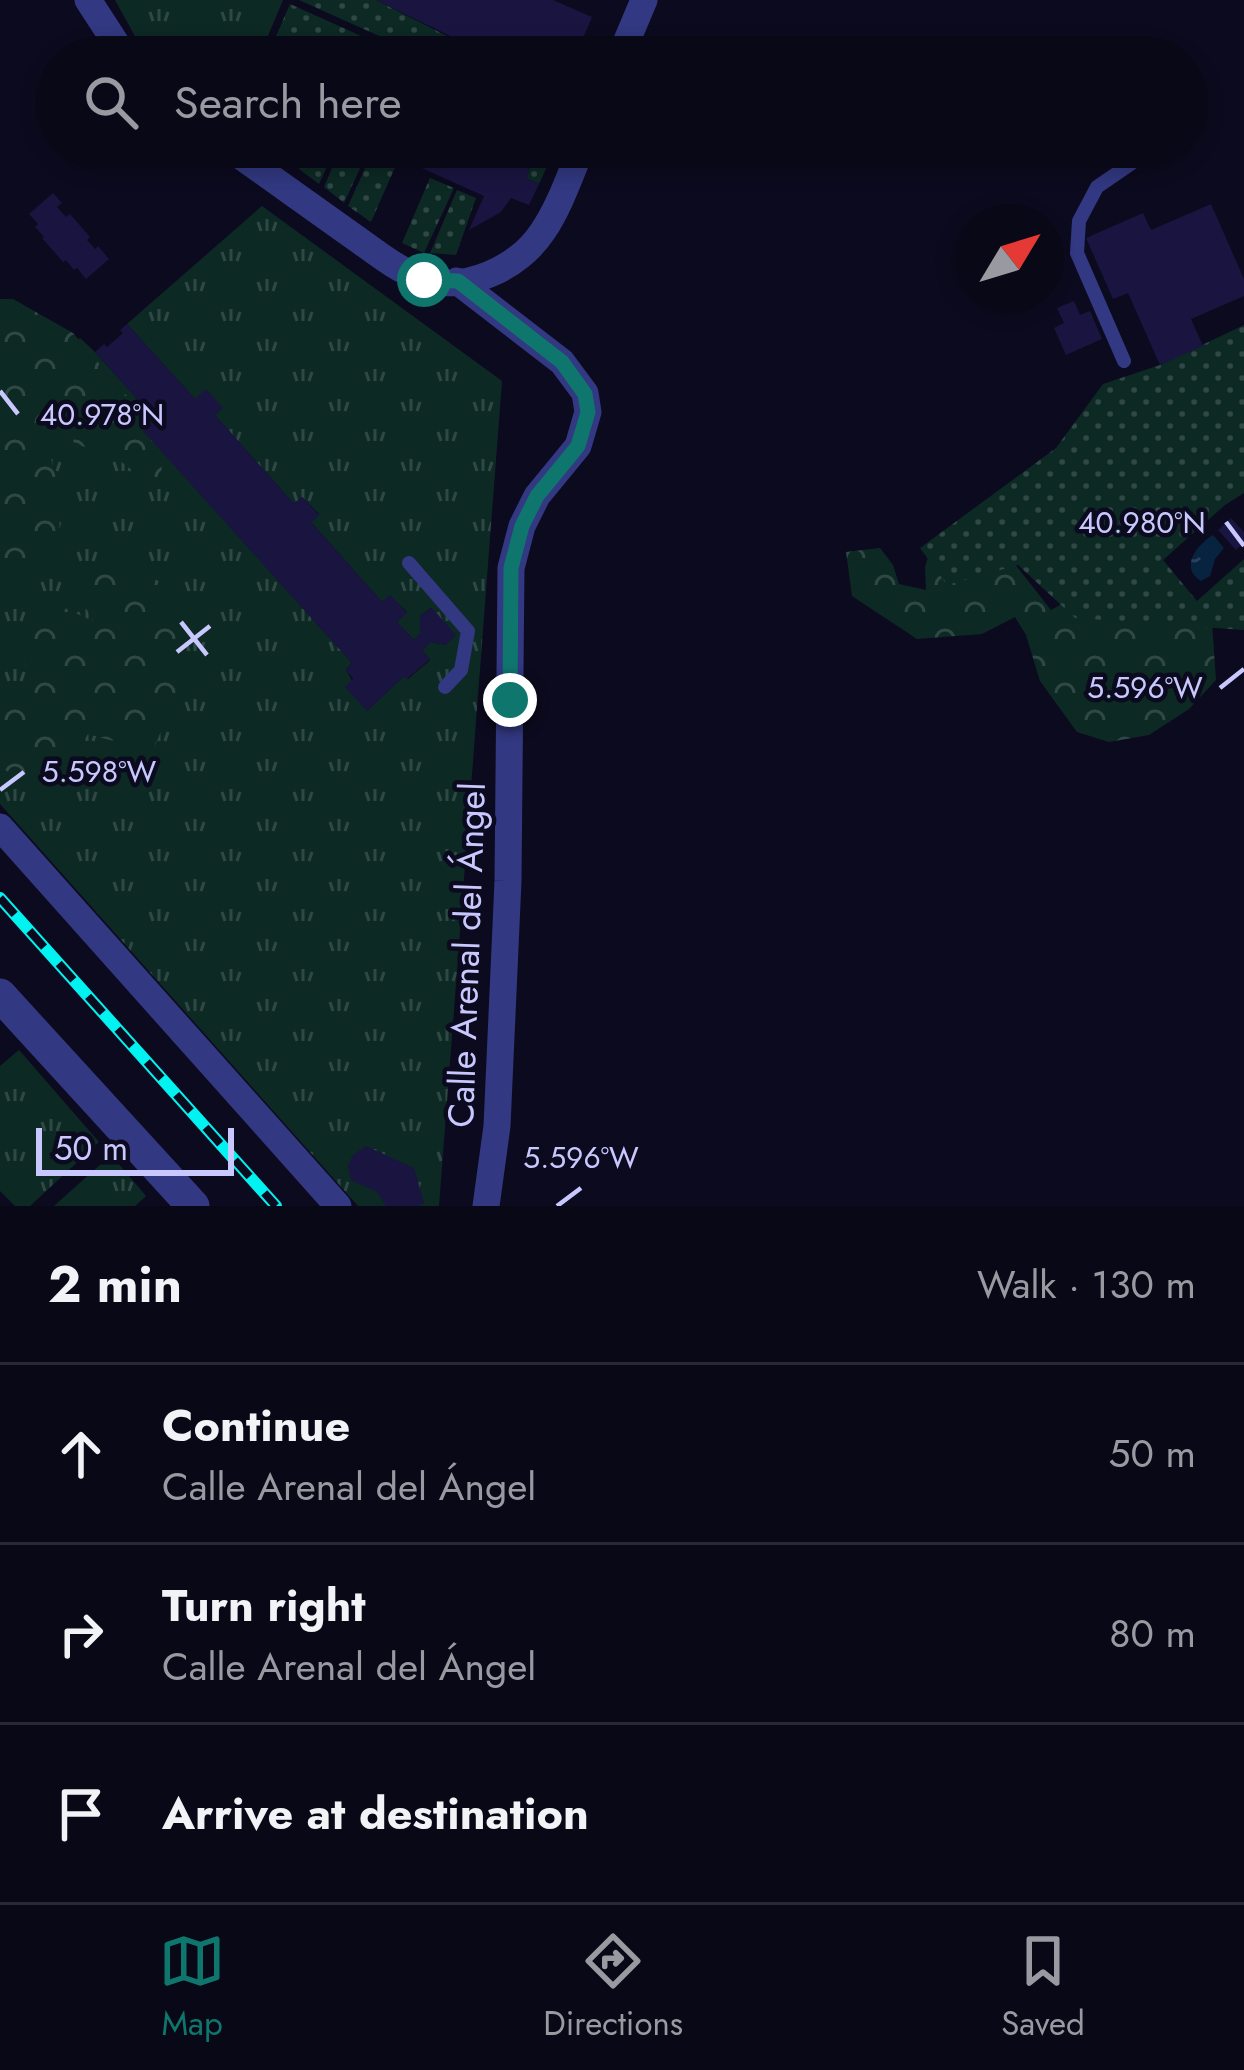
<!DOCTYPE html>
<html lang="en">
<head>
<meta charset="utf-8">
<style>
	:root { --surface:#090816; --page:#12111f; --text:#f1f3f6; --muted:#999aa1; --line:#292935; --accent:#0f766e }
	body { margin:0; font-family:Jost,sans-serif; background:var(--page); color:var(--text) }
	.compass { position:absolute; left:956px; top:204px; width:108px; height:108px; border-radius:50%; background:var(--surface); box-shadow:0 6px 18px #0003; rotate:52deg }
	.scale { position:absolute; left:36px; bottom:30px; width:198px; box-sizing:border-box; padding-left:12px; border:6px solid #c8c8ff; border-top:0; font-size:33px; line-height:42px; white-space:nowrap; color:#c8c8ff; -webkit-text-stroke:9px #0c0a1e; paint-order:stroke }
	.stop { position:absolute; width:36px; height:36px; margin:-27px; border:9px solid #0f766e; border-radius:50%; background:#fff }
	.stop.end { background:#0f766e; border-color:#fff; box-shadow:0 3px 12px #0008 }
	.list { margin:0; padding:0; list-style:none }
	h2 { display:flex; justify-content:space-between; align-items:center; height:156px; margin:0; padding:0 48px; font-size:51px }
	h2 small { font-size:39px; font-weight:400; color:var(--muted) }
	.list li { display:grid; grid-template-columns:78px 1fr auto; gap:36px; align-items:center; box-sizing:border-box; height:180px; padding:0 48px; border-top:3px solid var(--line) }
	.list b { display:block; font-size:45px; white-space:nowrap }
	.list p { margin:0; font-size:39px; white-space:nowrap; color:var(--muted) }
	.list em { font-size:39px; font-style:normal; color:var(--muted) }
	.icon { flex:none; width:66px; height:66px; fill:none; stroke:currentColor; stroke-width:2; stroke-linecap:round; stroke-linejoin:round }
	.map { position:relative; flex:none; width:1244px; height:1206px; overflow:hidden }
	.search { position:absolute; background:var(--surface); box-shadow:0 6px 18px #0003; left:36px; right:36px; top:36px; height:132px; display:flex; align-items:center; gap:30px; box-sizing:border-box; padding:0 42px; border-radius:66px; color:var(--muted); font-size:45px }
	.sheet { height:696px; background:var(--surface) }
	nav { display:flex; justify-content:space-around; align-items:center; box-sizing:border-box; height:168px; border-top:3px solid var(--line); background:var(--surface); font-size:33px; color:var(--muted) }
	nav a { display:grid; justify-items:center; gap:6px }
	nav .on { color:var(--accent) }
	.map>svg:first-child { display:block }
</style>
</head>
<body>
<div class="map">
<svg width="1244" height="1206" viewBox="0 0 1244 1206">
	<defs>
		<pattern id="grass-tufts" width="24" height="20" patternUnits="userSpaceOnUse" patternTransform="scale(3)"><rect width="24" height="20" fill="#0d2924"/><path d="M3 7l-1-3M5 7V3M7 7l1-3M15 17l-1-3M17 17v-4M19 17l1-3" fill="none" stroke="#2f4745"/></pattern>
		<pattern id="forest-crowns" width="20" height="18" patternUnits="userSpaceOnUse" patternTransform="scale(3)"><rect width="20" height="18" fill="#0d2924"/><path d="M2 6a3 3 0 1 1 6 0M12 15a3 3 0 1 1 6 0" fill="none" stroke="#2f4745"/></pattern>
		<pattern id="park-dots" width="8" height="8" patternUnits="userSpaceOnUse" patternTransform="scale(3)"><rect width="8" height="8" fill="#0d2924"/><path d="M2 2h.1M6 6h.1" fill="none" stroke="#2f4745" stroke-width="1.8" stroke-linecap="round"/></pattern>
		<pattern id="water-ripples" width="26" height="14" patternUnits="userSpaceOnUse" patternTransform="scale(3)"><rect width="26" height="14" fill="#072340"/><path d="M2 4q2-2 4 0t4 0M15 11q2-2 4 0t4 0" fill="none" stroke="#2a415d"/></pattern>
	</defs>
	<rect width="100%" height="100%" fill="#0c0a1e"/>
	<path fill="url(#grass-tufts)" d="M115,0h168l-24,57h-108l-10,-10z
		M262,206l240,175 -63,825h-81l-358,-402v-454l56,11 24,-23 15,14 60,67 -11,12 208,232 -6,6 21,42 37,-35 4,3 22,-19 -8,-10 9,-8 14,3 10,-9 -24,-28 -11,8v18l-6,6 -17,-18 10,-10 -17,-16 -8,6 -71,-80 8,-8 -17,-17 -8,7 -79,-89 -20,-16 -68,-75z
		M19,1050l80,92 -69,64h-15l-15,-15v-125z
		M111,1155l35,41 -11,10h-81z"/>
	<path fill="url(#forest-crowns)" d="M0,299h13l60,34 59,69c0,32 9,38 30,59l-1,23 -17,-5 -25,-19 -45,-17 -5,-17v-17l-26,17 16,65 1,70 -54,17 -6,7z
		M933,542l78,17 40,51 45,-25 115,24 5,71 -27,29 -40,26 -40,7 -32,-10 -37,-51 -14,-46 -11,-18 -33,17 -65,5 -65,-43 -6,-44 34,-4 13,17 6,19 27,6 -1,-23z
		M106,559l42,16 29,17 3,96 -28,64 -18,6 -17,-16 -29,-8 -20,31 -46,15 -22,-13v-85l16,21 13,-12 -8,-55 41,-29 31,14 -24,-44z"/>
	<path fill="url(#park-dots)" d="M299,0h77l73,37 -10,20h-13z
		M290,4l118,53h-88l-37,-17 -9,17h-7z
		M308,147h28l-17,37 -20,-15z
		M341,147h29l-26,56 -20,-16z
		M521,147h35l-17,37 -13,-6 10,-24z
		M372,153l24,12 -25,57 -23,-16z
		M430,178l24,10 -30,65 -22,-10z
		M457,190l19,8 -20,57 -26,-2z
		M1244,325v168l-19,12 -62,55 34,41 47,-42v71l-169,-12 -57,-53 -71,20 -27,-37 136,-100 47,-64 57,-19z"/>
	<path fill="url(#water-ripples)" d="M1213,535l11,13 -9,11 -5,17 -9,5c-22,-14 -4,-36 12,-46z"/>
	<path fill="#191540" d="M376,0h177l39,17 -17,40h-82z
		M282,40l29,13 9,4h-46z
		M375,147h146l15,7 -10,24 13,6 -10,21 -18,-7 -10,14 -32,18 15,-34z
		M53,193l9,10 -5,4 9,10 4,-3 20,23 -3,3 8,9 3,-3 11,13 -23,20 -9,-11 -3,2 -8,-10 -3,2 -21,-24 2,-1 -9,-10 3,-3 -9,-10z
		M1211,204l33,75v17l-53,23 12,27 -43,19 -32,-72 -15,6 -27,-61 57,-25 8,17z
		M1074,301l6,14 10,-4 12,28 -36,16 -12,-27 10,-5 -7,-15z
		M127,324l68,75 11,-10 17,19 -8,7 79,89 8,-7 17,18 -8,7 71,80 8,-7 17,18 -10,9 17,18 6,-6v-18l12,-8 24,27 -11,10 -14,-3 -9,8 8,9 -23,20 -3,-3 -37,35 -22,-24 8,-8 -7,-10 6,-6 -209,-232 12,-12 -60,-67 9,-8 3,3 16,-14 -3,-3z
		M1231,518l13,14v10l-8,8 -18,-20z
		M366,1146l48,22 10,35 -7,3h-31l-9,-14 -26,-12 -3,-14 5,-11z"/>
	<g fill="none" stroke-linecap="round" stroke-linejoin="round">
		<path stroke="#323881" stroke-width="14" d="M1187,125l4,-3
			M1124,361l-47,-108 2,-32 18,-34 58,-40
			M409,563l59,68 -7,39 -16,17"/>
		<path stroke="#323881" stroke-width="27" d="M88,0l37,57
			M620,57l24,-57
			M228,147c41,29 81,58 122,87 22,15 45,35 71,44 43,16 98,-10 122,-47 17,-25 27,-56 39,-84
			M457,281l105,81 23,31 3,19 -10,34 -41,50 -15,30 -11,42 -3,313 -11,245 -11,80
			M0,827l338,379"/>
		<path stroke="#323881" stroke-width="33" d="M0,995l193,211"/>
		<defs>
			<path id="rail" d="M0,898l276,308"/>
		</defs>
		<use href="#rail" stroke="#00f3f0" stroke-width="12"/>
		<use href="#rail" stroke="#0c0a1e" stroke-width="8" stroke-dasharray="22" stroke-linecap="butt"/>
	</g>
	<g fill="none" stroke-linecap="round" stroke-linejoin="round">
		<path stroke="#0f766e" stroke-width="15" d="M424,280l34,1 104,81 23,32 3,18 -10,34 -41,50 -15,30 -11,42 -1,132"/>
	</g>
	<path fill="none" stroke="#c8c8ff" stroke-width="4.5" d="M0,391l18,23M1226,522l18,24M181,622l26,33M177,652l33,-26M1220,688l24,-19M0,790l24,-18M557,1206l24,-18"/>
	<g text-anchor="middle" stroke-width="9" stroke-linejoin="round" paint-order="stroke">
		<g font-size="36" fill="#c8c8ff" stroke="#0c0a1e">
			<text transform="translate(466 955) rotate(-88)" y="13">Calle Arenal del Ángel</text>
		</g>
	</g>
	<g font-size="30" text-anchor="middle" fill="#c8c8ff" stroke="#0c0a1e" stroke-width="9" stroke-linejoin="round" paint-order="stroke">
		<text x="102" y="425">40.978°N</text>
		<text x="1142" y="533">40.980°N</text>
		<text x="1145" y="698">5.596°W</text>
		<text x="99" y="782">5.598°W</text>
		<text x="581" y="1168">5.596°W</text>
	</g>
</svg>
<svg class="compass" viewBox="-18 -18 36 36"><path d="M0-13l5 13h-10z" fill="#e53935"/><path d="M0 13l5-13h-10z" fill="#999aa1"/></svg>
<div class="scale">50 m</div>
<div class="stop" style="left:424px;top:280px"></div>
<div class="stop end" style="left:510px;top:700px"></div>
<div class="search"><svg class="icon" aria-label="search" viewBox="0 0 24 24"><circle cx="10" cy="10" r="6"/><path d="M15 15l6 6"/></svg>Search here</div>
</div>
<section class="sheet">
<h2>2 min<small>Walk · 130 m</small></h2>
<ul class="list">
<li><svg class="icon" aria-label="ahead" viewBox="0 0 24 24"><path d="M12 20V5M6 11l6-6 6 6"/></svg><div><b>Continue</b><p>Calle Arenal del Ángel</p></div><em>50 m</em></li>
<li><svg class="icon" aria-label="right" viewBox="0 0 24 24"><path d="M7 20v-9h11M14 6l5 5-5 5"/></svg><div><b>Turn right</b><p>Calle Arenal del Ángel</p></div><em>80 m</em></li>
<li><svg class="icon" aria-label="arrive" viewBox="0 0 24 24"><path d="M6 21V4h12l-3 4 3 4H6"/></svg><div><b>Arrive at destination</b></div></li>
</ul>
</section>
<nav>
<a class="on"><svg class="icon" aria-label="map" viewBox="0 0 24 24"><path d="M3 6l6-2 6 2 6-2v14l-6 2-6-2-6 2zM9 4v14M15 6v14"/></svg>Map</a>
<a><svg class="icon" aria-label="directions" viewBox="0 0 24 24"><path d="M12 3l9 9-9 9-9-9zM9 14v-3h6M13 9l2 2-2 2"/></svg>Directions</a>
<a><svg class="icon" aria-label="saved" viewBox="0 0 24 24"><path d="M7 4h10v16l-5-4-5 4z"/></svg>Saved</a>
</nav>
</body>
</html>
